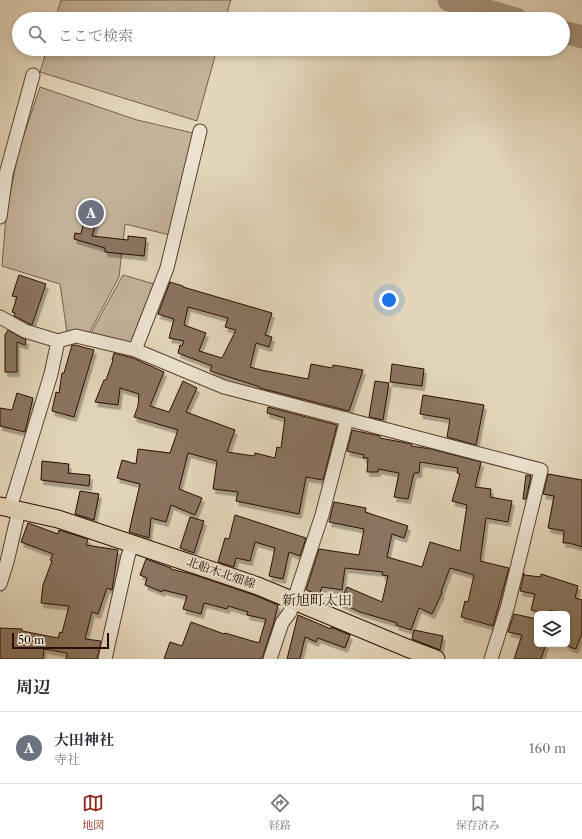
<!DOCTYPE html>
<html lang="ja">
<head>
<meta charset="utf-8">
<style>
	:root { --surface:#fff; --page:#f7f7f7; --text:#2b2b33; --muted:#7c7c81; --line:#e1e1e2; --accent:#8f2418 }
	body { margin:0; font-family:"Libre Caslon Text","Noto Serif JP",serif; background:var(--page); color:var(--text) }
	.controls { position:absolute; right:12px; bottom:12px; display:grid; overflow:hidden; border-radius:6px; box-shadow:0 2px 6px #0003 }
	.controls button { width:36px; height:36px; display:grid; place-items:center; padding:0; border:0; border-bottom:1px solid var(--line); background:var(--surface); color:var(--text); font:20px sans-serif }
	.scale { position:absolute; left:12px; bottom:10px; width:97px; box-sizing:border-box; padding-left:4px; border:2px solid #2b0e00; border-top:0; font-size:11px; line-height:14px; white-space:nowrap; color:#2b0e00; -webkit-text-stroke:3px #ece4d1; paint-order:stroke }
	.you { position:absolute; left:389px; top:300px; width:14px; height:14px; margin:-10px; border:3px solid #fff; border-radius:50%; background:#1a73e8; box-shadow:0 0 0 6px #1a73e833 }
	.badge { display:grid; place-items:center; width:26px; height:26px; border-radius:50%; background:var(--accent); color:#fff; font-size:13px; font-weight:700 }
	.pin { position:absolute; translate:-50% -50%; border:2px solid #fff; box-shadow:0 1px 4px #0006 }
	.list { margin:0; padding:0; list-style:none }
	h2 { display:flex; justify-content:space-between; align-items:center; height:52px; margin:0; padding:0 16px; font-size:17px }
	h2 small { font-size:13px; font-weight:400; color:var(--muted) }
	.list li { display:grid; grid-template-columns:26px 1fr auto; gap:12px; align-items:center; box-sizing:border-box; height:72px; padding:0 16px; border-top:1px solid var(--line) }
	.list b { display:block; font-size:15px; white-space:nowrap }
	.list p { margin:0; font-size:13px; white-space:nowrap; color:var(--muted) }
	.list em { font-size:13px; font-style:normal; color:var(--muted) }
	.icon { flex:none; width:22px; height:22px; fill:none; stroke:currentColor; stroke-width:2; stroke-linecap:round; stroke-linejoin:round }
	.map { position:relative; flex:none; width:582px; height:659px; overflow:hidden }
	.search { position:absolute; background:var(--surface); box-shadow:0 2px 6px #0003; left:12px; right:12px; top:12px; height:44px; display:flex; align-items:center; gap:10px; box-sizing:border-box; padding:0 14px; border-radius:22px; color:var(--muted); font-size:15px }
	.sheet { height:124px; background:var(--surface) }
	nav { display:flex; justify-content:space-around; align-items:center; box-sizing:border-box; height:56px; border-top:1px solid var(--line); background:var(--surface); font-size:11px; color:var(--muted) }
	nav a { display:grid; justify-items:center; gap:2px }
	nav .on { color:var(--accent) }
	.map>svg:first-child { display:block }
</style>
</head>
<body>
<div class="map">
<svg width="582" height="659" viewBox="0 0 582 659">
	<defs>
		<filter id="shadow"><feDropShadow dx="2.5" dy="4.5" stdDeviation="0" flood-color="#0004"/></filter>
	</defs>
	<rect width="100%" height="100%" fill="#e2d5b8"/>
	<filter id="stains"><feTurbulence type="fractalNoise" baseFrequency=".005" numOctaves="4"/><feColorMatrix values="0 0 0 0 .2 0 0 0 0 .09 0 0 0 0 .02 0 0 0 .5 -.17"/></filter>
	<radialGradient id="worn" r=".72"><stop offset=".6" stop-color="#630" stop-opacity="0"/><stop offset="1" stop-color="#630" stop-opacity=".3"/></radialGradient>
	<path fill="#c3b399" stroke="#77604c" d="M61,0h170l-6,19h-170z
		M47,49h170l-20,72 -157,-49z
		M40,87l97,33 56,13 -23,102 -45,-11 -6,53 -30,56h-22l-7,-49 -58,-18 4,-50 12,-63z
		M123,275l31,9 -21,59 -42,-10z"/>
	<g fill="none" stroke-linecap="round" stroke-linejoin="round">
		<path stroke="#a49179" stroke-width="23" d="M449,0l67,19
			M563,32l19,5"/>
	</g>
	<path fill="#8a7560" stroke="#2b0e00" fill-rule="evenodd" filter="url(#shadow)" d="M89,202l12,4 -9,30 36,4v-4l18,2 -2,18 -39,-4v-4l-31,-9 1,-6 6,1 2,-9 -1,-1z
		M19,275l27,9 -14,41 -18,-9 1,-3 -3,-1 5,-15 -5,-1z
		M170,282l13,4v1l89,26 -7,22 7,2 -3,10 -13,-4 -6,24 11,3 47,9 3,-15 21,4 1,-3 30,5 -14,41 -89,-23v-1l-50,-16 2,-5 -34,-13 2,-8 2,1 2,-5 -15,-3 5,-19 -16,-5zM188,307l40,11 -3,9 11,3 -14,28 -23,-7 7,-18 -22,-8z
		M8,330l18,10 -1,5 -8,-3v30h-12v-37z
		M72,345h3l19,5 -20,67 -22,-6 4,-19 3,1 3,-20h2z
		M114,353l19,5 31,14 -14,34 19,6 14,-31 14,7 -11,24 49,18 -8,22 27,4 1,-3 20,5 2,-11 4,1 4,-30 -18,-5 1,-6 69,18 -14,55 -17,-3 -7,37 -63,-13 2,-9 -25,-3 4,-28 -29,-8 -9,36 23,9 -7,17 -24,-10 -5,17 -15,-4 -2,20 -20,-6 11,-48 -23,-6 5,-18 14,4 2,-15 32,4 8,-23 -44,-13 4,-11 1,-12 -19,-6 -2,17 -23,-3 9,-22h2l7,-20h-1z
		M392,364l32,5 -2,17 -32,-4z
		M375,381l14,2 -6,37 -14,-3z
		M17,393l16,5 -8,34 -25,-6v-18l12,2z
		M423,395l61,10 -8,40 -29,-8 3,-18 -30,-5z
		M352,430l28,6v2l32,6 -1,2 20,3 50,13 -6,25 16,2 -1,8 22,4 -4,21 -22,-4 -6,43 29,7 -16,58 -32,-9 4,-16 3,1 6,-27 -24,-7 -9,24 1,1 -10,21 -13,-6 -8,22 -15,-5 1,-2 -37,-11 -20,-9 7,-16 35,15 6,-26 -6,-1 1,-3 -38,-4 -3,22 -20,-3 -3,8 -13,-5 13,-41 40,6 5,-26 -35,-7 5,-20 32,6 -1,4 43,14 -4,12 -12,-4 -5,23 35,10 8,-25 30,9 7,-46 -15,-4 8,-27 -3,-1 1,-5 -38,-6 -1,11h-5l-6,26 -14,-2 5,-24 -21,-4v3h-11l1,-14h-5l1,-3 -17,-4z
		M42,461l27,3 -1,9 22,2 -1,11 -48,-6z
		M548,474l34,6v67l-13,-4h-6l1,-12 -16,-3 6,-32 -11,-2z
		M526,475l5,1 -5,23h-3z
		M80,491l19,3 -5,26 -19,-6z
		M235,515l71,23 -6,18 -11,-4 -6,27 -14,-3 6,-28 -20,-6 -5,19 -14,-3 -2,9 -16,-5 7,-24 4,1z
		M190,517l14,4 -10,32 -14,-5z
		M28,523l30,11 1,-4 29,9 -2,6 32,5 -6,40 -5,-2 -9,26 -6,-2 -7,27 16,2 -4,18h-31l1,-6 -23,-4 -1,10h-43v-31l22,1v2l36,7 2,-6 2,1 7,-27 -28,-3 2,-18 9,-24 -2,-1 3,-6 -32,-12z
		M146,559l25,9v1l24,6 59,20 24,10 -4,17 -12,37h-98l6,-17 12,4 9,-24 33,12 1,-1 34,10 7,-24 -19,-4 1,-3 -20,-6 -1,3 -23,-6 -3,11 -18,-5 4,-13 -24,-6 -1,2 -17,-7 2,-7 -7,-3z
		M524,573v2l17,2v-3l37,12 -3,12 7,2v33l-6,16 -9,-3v-32h-5l-12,-4 -1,4 -18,-4 4,-16 -15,-3z
		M514,614l23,5v25h9l-5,15h-27l8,-24 -14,-3z
		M298,615l33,14v-2l19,8 -5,13 -27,-10 -2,4 -11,-5 -5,22h-13z
		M414,630l29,6 -3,14 -28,-11z"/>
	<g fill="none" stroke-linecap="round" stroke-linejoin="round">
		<defs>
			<path id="minor" d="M0,217l6,-43 27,-99
				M0,317l25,14 33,10 18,-5 59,14 89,37 317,83 -33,135 -17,54
				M135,350l32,-82 33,-137
				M10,508l41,-134 7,-33
				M0,584l7,-22 12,-52
				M105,659l23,-103 5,-13
				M270,659l12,-36 8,-11 32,-97 25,-96"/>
			<path id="major" d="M0,506l58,13 200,67 149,62 29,11"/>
		</defs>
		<use href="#minor" stroke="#59402e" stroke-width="15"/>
		<use href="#major" stroke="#2b0e00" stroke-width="19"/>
		<use href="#minor" stroke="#ece4d1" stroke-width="13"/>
		<use href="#major" stroke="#e2d5b8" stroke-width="17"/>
	</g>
	<g text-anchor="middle" stroke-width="4" stroke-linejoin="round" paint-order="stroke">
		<g font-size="12" fill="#2b0e00" stroke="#ece4d1">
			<text transform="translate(221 573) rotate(19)" y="4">北船木北畑線</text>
		</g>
		<g font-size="14" fill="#2b0e00" stroke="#ece4d1">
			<text x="317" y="605">新旭町太田</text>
		</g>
	</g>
	<rect width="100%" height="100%" filter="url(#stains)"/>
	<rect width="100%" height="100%" fill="url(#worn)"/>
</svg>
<div class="controls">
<button><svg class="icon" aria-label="layers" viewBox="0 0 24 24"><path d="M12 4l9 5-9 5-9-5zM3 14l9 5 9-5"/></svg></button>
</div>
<div class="scale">50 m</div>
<div class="you"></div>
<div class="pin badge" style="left:91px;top:213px;background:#6b7280">A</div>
<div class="search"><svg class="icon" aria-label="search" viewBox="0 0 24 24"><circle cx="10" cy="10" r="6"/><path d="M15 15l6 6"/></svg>ここで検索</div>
</div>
<section class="sheet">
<h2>周辺<small></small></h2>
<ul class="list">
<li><span class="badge" style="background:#6b7280">A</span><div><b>大田神社</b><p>寺社</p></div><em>160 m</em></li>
</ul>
</section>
<nav>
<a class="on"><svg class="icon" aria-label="map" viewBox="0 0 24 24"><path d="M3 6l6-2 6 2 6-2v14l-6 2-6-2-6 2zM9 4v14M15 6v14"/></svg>地図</a>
<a><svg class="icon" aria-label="directions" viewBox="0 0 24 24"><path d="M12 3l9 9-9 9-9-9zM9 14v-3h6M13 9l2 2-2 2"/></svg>経路</a>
<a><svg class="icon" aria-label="saved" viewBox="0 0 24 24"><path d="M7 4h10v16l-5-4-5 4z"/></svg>保存済み</a>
</nav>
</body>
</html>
